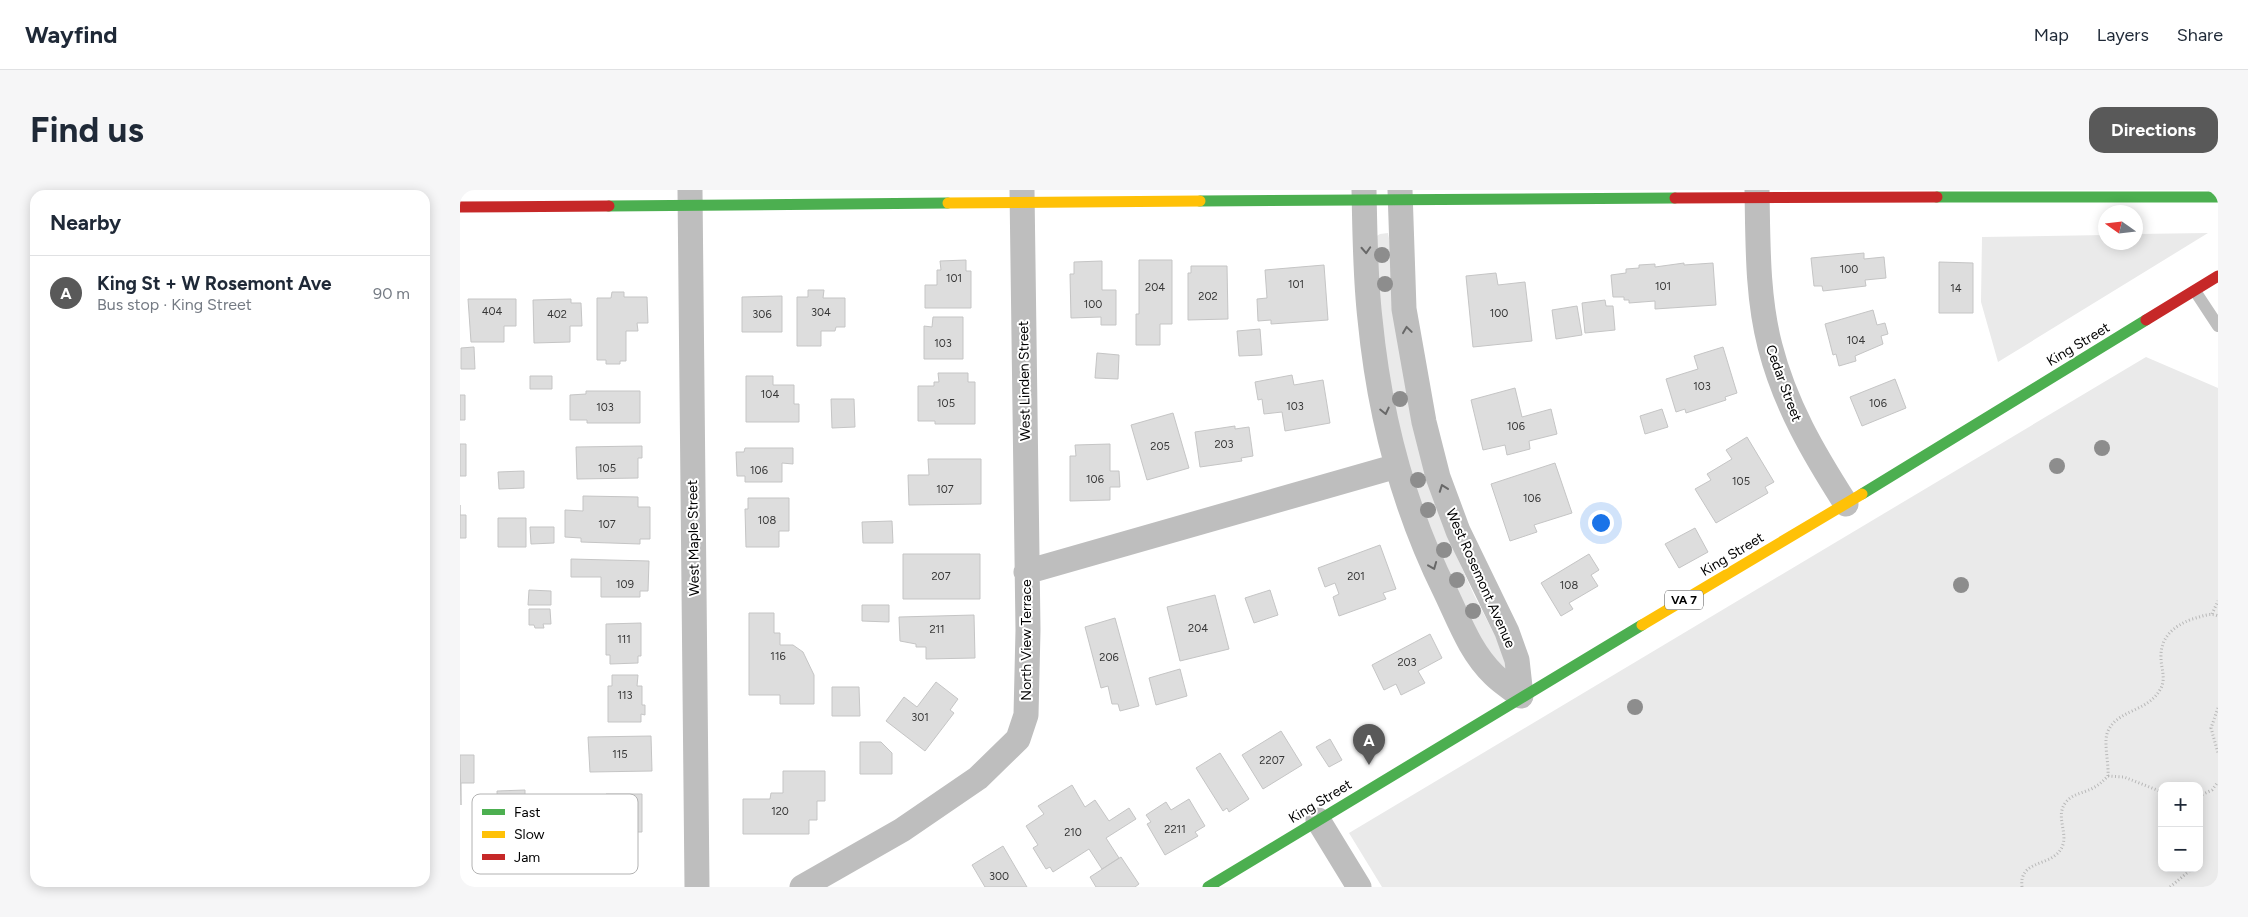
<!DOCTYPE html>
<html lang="en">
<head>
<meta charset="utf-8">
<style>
	:root { --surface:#fff; --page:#f6f6f7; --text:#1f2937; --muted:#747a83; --line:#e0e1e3; --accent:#595959 }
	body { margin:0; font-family:Figtree,sans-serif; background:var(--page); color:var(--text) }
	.controls { position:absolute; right:15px; bottom:15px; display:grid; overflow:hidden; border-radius:10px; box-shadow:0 2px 12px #0003 }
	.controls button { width:45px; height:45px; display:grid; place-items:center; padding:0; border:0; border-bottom:1px solid var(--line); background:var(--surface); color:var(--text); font:25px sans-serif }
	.compass { position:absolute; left:1638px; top:15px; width:45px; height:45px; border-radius:50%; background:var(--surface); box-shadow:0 2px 12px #0003; rotate:284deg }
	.you { position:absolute; left:1140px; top:332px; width:18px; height:18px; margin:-12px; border:4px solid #fff; border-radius:50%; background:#1a73e8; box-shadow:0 0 0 8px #1a73e833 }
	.badge { display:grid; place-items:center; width:32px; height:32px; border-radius:50%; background:var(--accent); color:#fff; font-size:16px; font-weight:700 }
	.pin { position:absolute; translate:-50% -41px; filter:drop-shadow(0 1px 2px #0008) }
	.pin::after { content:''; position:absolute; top:26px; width:18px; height:15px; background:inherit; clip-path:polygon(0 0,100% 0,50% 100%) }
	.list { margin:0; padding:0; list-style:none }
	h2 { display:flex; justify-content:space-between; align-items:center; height:65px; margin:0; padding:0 20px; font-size:21px }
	h2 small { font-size:16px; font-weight:400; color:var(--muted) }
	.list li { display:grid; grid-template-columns:32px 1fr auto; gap:15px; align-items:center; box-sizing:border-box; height:75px; padding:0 20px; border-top:1px solid var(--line) }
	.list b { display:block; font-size:19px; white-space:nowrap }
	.list p { margin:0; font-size:16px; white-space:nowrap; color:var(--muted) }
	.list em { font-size:16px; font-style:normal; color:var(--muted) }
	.map { position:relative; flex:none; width:1758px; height:697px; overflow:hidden; border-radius:15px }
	header { display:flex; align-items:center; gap:30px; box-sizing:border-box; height:70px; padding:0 25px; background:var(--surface); border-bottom:1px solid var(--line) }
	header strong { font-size:24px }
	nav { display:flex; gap:28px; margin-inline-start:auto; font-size:18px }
	.intro { display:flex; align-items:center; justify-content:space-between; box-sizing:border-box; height:120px; padding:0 30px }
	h1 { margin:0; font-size:35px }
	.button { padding:12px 22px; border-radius:15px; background:var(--accent); color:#fff; font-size:18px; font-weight:700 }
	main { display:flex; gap:30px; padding:0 30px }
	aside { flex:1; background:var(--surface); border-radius:15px; box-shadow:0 2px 12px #0003 }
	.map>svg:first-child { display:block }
</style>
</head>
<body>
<header>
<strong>Wayfind</strong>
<nav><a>Map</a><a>Layers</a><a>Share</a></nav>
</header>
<div class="intro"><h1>Find us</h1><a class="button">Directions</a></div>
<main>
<aside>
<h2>Nearby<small></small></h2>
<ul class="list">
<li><span class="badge">A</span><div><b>King St + W Rosemont Ave</b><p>Bus stop · King Street</p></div><em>90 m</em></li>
</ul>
</aside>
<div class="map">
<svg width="1758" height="697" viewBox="0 0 1758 697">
	<rect width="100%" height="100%" fill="#fff"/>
	<path fill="#eaeaea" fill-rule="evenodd" d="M928,43l55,293 31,69 33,64 -1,9 -3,2 -28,-37 -60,-140 -30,-127 -10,-129 5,-3z
		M1748,43l-210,129 -17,-60 1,-65 123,-2 1,7h30v-8z
		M1686,167l72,31v499h-836l-33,-54zM1702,596h37v82h-37z"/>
	<path fill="#ddd" stroke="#c5c5c5" d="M1404,63v6l20,-2 2,21 -21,2 1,6 -43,5 -1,-5h-8l-3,-28z
		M506,70v11h5v37h-46v-23h12v-15h4l-1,-9z
		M679,70h33v64h-12v21h-24v-31h3z
		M642,71v29h14v35h-15v-8l-30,1 -1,-44h4v-12z
		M1479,72l34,1v50h-34z
		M1224,73v2l29,-2 3,42 -61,4v-8l-26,2v-3h-5v-3h-11l-2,-22 15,-2v-4l13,-1v-3l16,-1v3z
		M864,75l4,55 -57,4v-4l-13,1 -1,-22 10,-1 -2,-28z
		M731,76h36l1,53 -40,1v-47h3z
		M1036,83l2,12 27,-3 7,59 -59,6 -7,-71z
		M348,100h16l-1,8h22v29h-9l-1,4h-14v15h-24v-49h11z
		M152,102h12v5h23l1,26h-11l1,8h-12v30h-6v3h-14v-4h-9v-62h14z
		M322,106v36h-40v-35z
		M8,109h48v27h-12v16h-33z
		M111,109v4h10l1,23h-12v16l-36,1 -1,-43z
		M1145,110l1,6h7l2,24 -30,3 -3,-30z
		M1117,116l5,29 -26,4 -4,-29z
		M1413,120l4,15 8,-2 3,11 -7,2 2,8 -28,12 1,5 -17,5 -3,-12 -3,1 -8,-31z
		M473,127h30v42h-39v-33l8,1z
		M800,139l2,26 -23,1 -2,-25z
		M14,157l1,22h-14v-21z
		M1263,157l14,46 -12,4 1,3 -40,13 -1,-4 -9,3 -10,-33 32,-10 -4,-13z
		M637,163l22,2 -1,24 -23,-1z
		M478,183h30v9h7v42h-40v-3h-17v-35h16v-4h5z
		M832,185l2,10 29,-5 7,43 -45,8 -3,-19 -18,2 -2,-15 -4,1 -3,-18z
		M70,186h22v13h-22z
		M286,186h27v9h21v19h5v18h-53z
		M1435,189l11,29 -44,18 -12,-29z
		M1055,198l7,29 29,-8 6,25 -28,7 1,8 -23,6 -2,-10 -22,5 -12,-50z
		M126,201h54v32h-53v-3h-17v-25l16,-1z
		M0,205h5v25h-5z
		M371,209h23l1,28 -23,1z
		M1202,219l6,18 -23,7 -5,-18z
		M713,223l16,55 -42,12 -16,-55z
		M775,236v3l14,-2 4,29 -12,2 1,3 -42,6 -5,-35z
		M1287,247l27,45 -9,5 3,6 -52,30 -21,-34 16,-9 -4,-6 25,-15 -6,-9z
		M0,254h6v32h-6z
		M650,254v27h9l1,16h-10v13l-40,1v-45h6l-1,-11z
		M182,256v12h-4v20l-61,1 -1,-32z
		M285,258h48v16l-11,-1v19h-37v-6h-8l-1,-24h8z
		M468,269h53v45l-72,1 -1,-30h21z
		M1095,273l17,50 -38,12 3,7 -27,9 -19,-57z
		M64,281v17l-25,1 -1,-17z
		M123,306l55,1v10h12v32h-10v5l-59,-2v-4l-16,-1v-27l18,1z
		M288,308h41v33h-10v16h-33l-1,-38h3z
		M0,315v10h6v23h-6z
		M38,328h28v29h-28z
		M432,331l1,22h-30l-1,-21z
		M70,337h24v16l-23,1z
		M1235,338l13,24 -29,16 -14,-24z
		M920,355l16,44 -13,4 3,6 -47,17 -6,-19 6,-3 -4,-11 -10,4 -7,-19z
		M443,364h77v45h-77z
		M1129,364l10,16 -8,5 7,11 -29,17 4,6 -12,7 -20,-33z
		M111,369l78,2 -1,30h-8v6h-39v-20h-30z
		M69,400l22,1v14h-23z
		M810,400l8,25 -24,8 -9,-25z
		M755,405l14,54 -49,12 -13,-54z
		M402,415h27v17l-27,-1z
		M69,419h21l1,15h-8l1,4h-9l-1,-3h-5z
		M289,423h25v20h6v12h13l10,7 11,23v29h-34v-9h-31z
		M514,425l1,43 -49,1v-12h-10v-3l-16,-3 -1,-24z
		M655,428l24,88 -19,5 -2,-7h-6l-4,-18 -7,2 -16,-61z
		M181,433v33h-3v7l-28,1v-9h-4v-31z
		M970,444l12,24 -24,13 7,12 -24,12 -5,-11 -12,6 -12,-25z
		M720,479l7,27 -31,9 -7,-27z
		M152,485h26l-1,11h5v19h3v10l-4,-1v8h-33v-36h4z
		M476,492l22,17 -8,11 4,3 -29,38 -39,-30 18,-24 13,10z
		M372,497h27l1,29h-28z
		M821,541l21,34 -39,24 -21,-34z
		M191,546l1,35 -62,1 -2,-35z
		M870,549l12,21 -13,7 -13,-20z
		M400,552h21l11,11v21h-32z
		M760,563l29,46 -20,13 -2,-4 -4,3 -27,-43z
		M0,565h14v28h-13v22z
		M323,581h42v30h-8v19h-8v14h-66v-35h27l1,-6h12z
		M612,595l13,22 10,-7 14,21 20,-13 7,11 -30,19 13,20 -17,11 -13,-20 -36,23 -3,-5 -4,2 -13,-21 5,-3 -12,-19 18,-12 -6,-8z
		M65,600v37h-27l-1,-36z
		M146,604h36v38h-63l-1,-22h28z
		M729,609l16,27 -10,6 3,4 -33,19 -18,-31 4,-2 -5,-7 20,-13 5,8z
		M543,656l24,41h-42l-13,-22z
		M661,667l18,27 -4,3h-39l-6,-10z"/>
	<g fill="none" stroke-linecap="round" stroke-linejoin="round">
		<path stroke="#b8b8b8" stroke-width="3" stroke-dasharray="1 2.5" stroke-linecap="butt" d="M1752,424l6,-13
			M1758,518l-7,20 7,25
			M1648,586l16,1 38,15
			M1739,606l13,-6 6,-8
			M1562,697c-3,-25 23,-21 36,-34 15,-16 -5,-35 8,-51 6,-8 18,-9 27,-14 6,-3 10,-7 15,-12 1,-13 -5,-35 0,-45 10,-22 41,-19 53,-43 5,-10 0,-20 0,-30 -1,-21 13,-32 31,-39 9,-2 18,-7 26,-3
			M1710,697l23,-19"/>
		<path stroke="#bebebe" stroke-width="12" d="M1735,101l23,35"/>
		<path stroke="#bebebe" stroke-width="25" d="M230,0l7,697
			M904,0c1,43 1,86 6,129 9,93 33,187 75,272 14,29 25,61 49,84 8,8 18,14 27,21
			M940,0l4,119 20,113 14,55 20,54 49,101 10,28 4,36
			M1297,0c1,52 0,106 13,156 15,59 44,108 76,158
			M566,382l371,-106
			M858,630l41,67
			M342,697l100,-57 76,-52 40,-39 8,-24 2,-85 -6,-440"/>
		<path stroke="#4caf50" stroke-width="11" d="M1477,7h281
			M740,11l475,-3
			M149,16l339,-3
			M1402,304l284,-174
			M748,697l434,-262"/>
		<path stroke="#ffc107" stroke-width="11" d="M488,13l252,-2
			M1182,435l220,-131"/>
		<path stroke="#c62828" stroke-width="11" d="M1215,8l262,-1
			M0,17l149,-1
			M1686,130l72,-44"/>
	</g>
	<g fill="#8d8d8d">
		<circle cx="922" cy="65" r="8"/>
		<circle cx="925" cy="94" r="8"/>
		<circle cx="940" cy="209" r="8"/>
		<circle cx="1642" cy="258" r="8"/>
		<circle cx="1597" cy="276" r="8"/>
		<circle cx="958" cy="290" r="8"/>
		<circle cx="968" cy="320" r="8"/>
		<circle cx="984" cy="360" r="8"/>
		<circle cx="997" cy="390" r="8"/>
		<circle cx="1501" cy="395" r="8"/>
		<circle cx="1013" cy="421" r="8"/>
		<circle cx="1175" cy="517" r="8"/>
	</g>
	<defs><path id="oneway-chevron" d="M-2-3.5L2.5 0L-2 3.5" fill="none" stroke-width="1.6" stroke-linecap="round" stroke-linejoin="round" transform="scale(1.25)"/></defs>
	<g stroke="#686868">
		<use href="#oneway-chevron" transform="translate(906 60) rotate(87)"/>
		<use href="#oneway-chevron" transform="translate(947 140) rotate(-98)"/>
		<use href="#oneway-chevron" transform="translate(925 221) rotate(77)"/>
		<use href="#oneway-chevron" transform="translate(983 298) rotate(-110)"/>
		<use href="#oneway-chevron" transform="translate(973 376) rotate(68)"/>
	</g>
	<g text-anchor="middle" stroke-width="4" stroke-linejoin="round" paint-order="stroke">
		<g font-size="11" fill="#373737">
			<text x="1389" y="83">100</text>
			<text x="494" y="92">101</text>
			<text x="836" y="98">101</text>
			<text x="1203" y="100">101</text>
			<text x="695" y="101">204</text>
			<text x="1496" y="102">14</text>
			<text x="748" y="110">202</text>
			<text x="633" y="118">100</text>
			<text x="32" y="125">404</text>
			<text x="361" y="126">304</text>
			<text x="1039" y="127">100</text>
			<text x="97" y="128">402</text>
			<text x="302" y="128">306</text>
			<text x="1396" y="154">104</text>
			<text x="483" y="157">103</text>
			<text x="1242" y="200">103</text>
			<text x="310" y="208">104</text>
			<text x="486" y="217">105</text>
			<text x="1418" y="217">106</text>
			<text x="835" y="220">103</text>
			<text x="145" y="221">103</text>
			<text x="1056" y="240">106</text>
			<text x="764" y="258">203</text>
			<text x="700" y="260">205</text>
			<text x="147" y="282">105</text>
			<text x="299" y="284">106</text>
			<text x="635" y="293">106</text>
			<text x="1281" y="295">105</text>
			<text x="485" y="303">107</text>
			<text x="1072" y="312">106</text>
			<text x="307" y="334">108</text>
			<text x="147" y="338">107</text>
			<text x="481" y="390">207</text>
			<text x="896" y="390">201</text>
			<text x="165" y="398">109</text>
			<text x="1109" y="399">108</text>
			<text x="738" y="442">204</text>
			<text x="477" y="443">211</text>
			<text x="164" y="453">111</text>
			<text x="318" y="470">116</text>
			<text x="649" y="471">206</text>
			<text x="947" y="476">203</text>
			<text x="165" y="509">113</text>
			<text x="460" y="531">301</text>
			<text x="160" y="568">115</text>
			<text x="812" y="574">2207</text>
			<text x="320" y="625">120</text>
			<text x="715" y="643">2211</text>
			<text x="613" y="646">210</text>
			<text x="539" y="690">300</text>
		</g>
		<rect fill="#fff" stroke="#4c4c4c" stroke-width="1" x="1205" y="400.5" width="38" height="19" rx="4"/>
		<g font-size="12" font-weight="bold" fill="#000">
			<text x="1224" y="414">VA 7</text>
		</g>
		<g font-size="14" fill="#000" stroke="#fff">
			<text transform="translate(1618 154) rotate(-31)" y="5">King Street</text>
			<text transform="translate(564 191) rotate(-91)" y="5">West Linden Street</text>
			<text transform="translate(1324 193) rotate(70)" y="5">Cedar Street</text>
			<text transform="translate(233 348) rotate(-91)" y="5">West Maple Street</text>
			<text transform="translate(1272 364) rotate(-31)" y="5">King Street</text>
			<text transform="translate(1021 388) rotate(66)" y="5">West Rosemont Avenue</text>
			<text transform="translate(566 450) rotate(-90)" y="5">North View Terrace</text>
			<text transform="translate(860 611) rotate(-31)" y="5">King Street</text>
		</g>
	</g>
	<rect x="12" y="604" width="166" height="80" rx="8" fill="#fff" stroke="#b2b2b2" stroke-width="1"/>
	<rect x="22" y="619" width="23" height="6" fill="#4caf50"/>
	<rect x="22" y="641" width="23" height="7" fill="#ffc107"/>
	<rect x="22" y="664" width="23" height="6" fill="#c62828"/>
	<g font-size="14" fill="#000">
		<text x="54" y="627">Fast</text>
		<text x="54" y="649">Slow</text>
		<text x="54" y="672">Jam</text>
	</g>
</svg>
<div class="controls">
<button>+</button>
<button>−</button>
</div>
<svg class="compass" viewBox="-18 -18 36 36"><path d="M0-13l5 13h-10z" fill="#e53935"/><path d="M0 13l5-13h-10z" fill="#747a83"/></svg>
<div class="you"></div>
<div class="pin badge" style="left:909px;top:575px">A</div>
</div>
</main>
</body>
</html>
